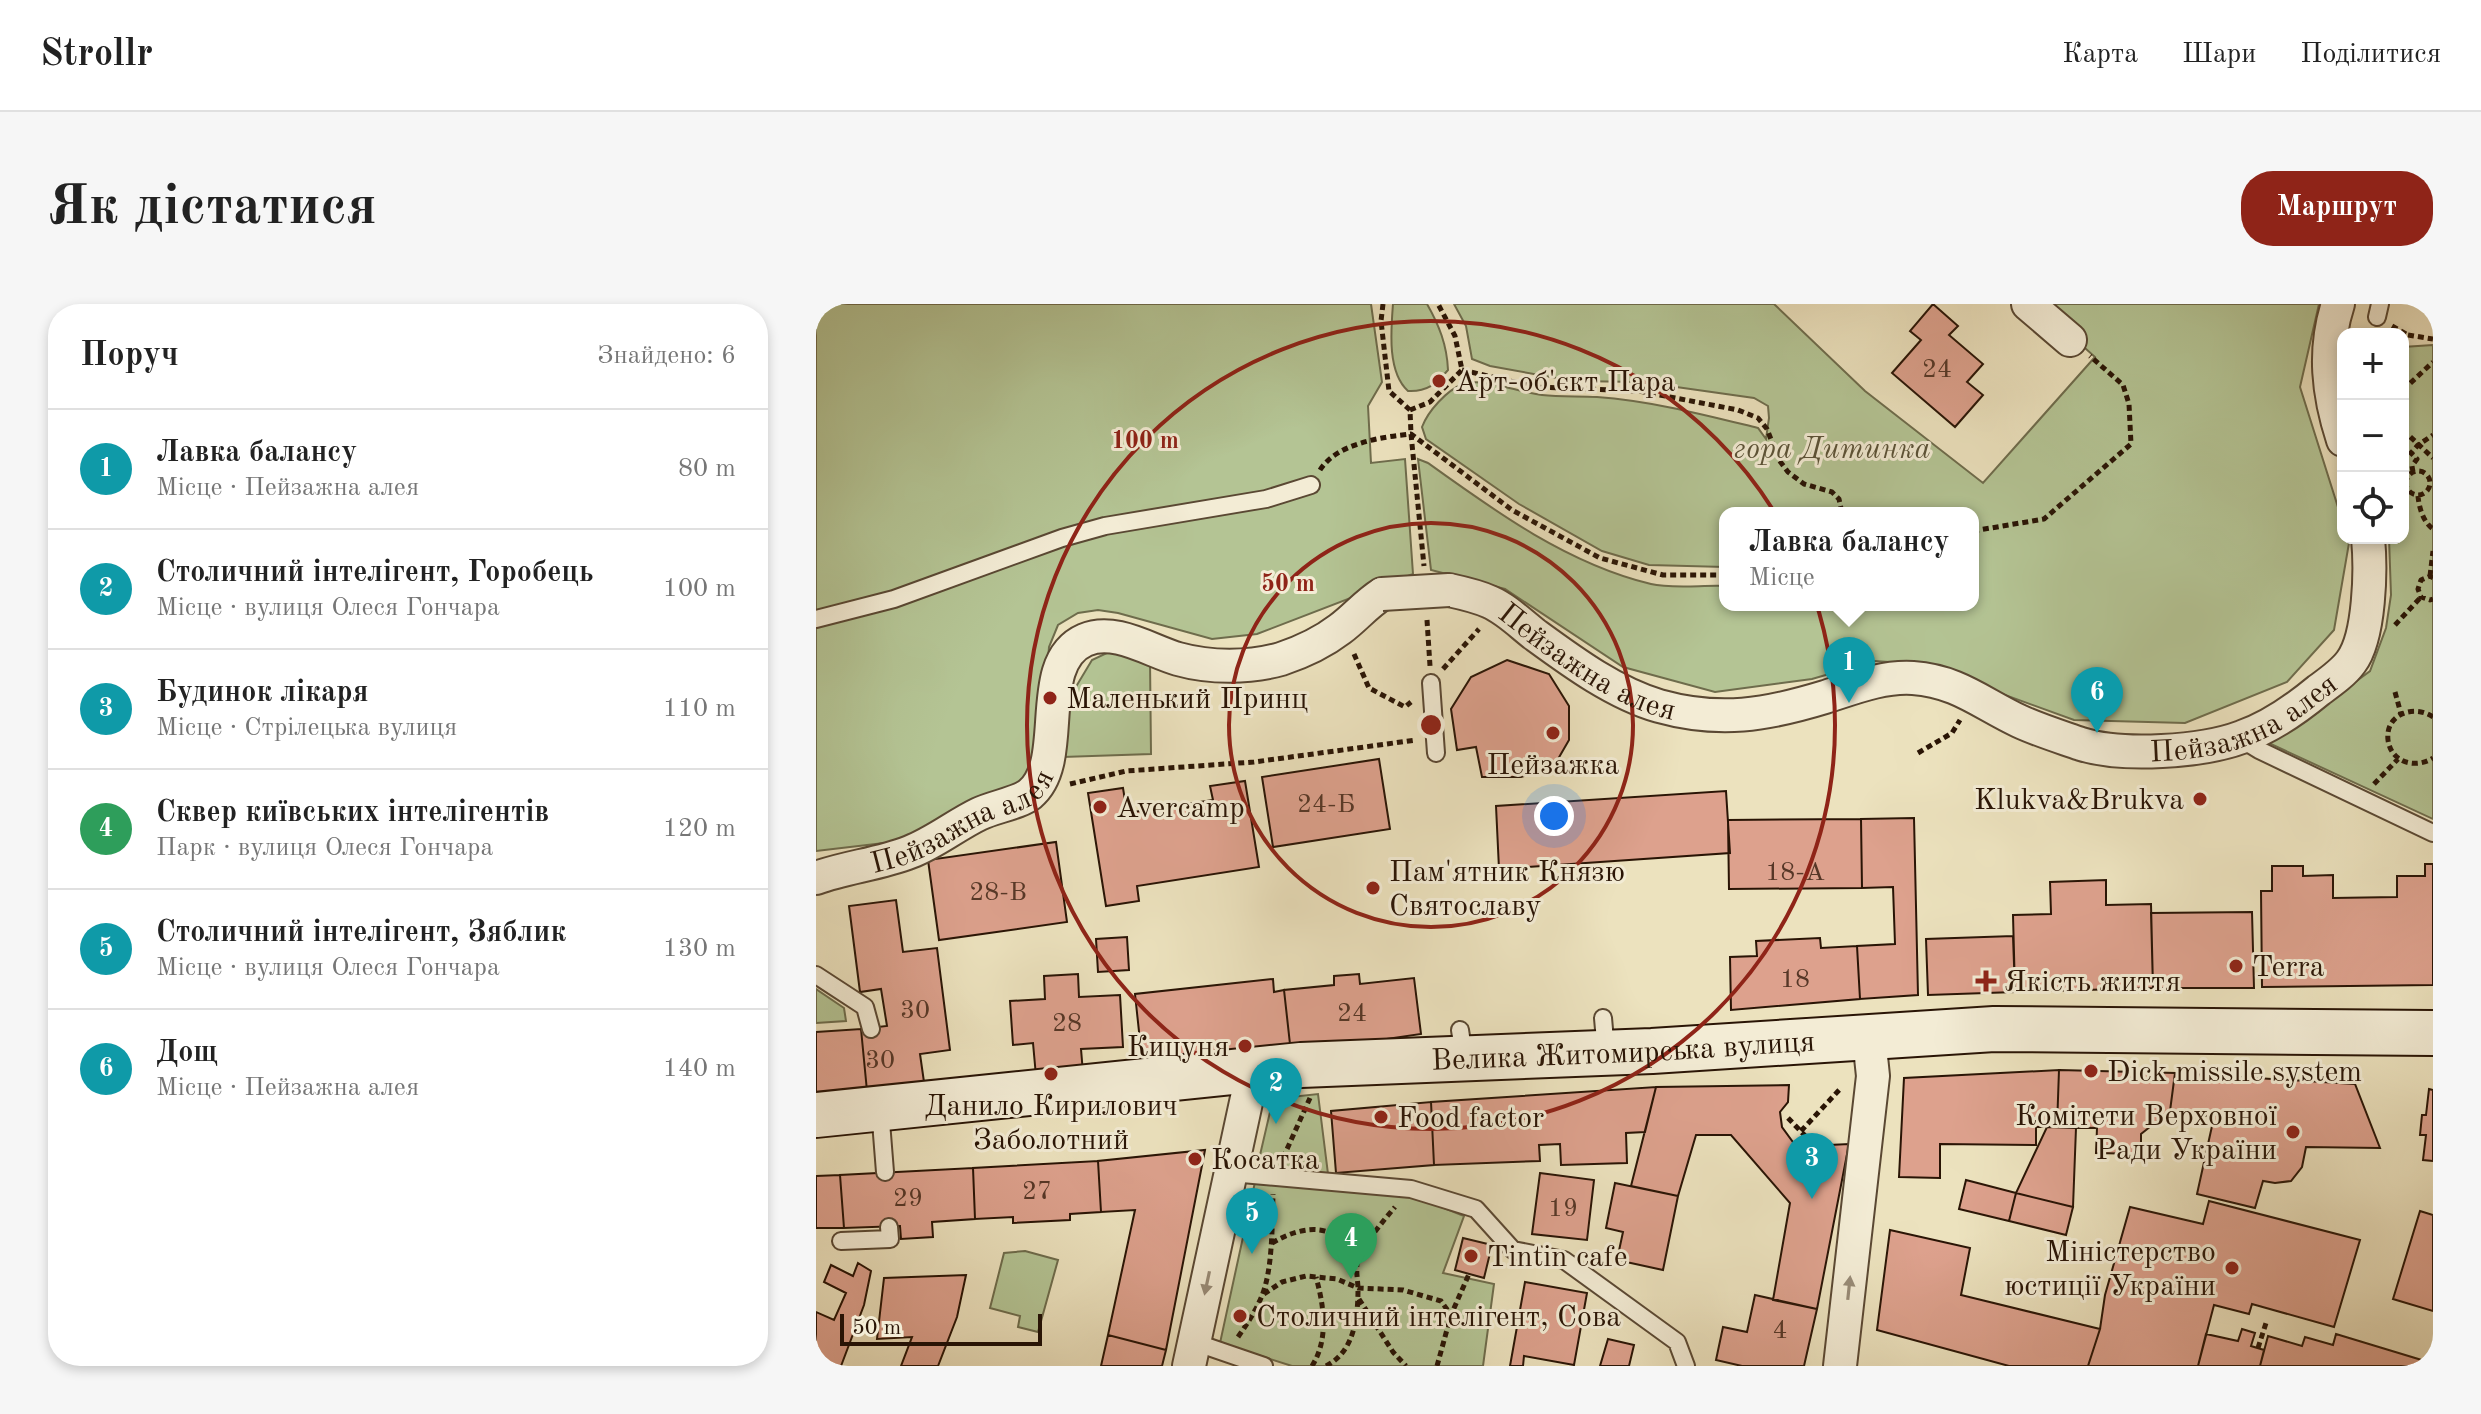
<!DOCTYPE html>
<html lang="uk">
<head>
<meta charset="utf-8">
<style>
	:root { --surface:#fff; --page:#f6f6f6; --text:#222; --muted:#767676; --line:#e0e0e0; --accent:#8f2418 }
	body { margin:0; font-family:"Old Standard TT",serif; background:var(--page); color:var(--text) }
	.controls { position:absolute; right:24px; top:24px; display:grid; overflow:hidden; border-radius:16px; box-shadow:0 4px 12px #0003 }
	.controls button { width:72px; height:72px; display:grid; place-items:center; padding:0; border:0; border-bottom:2px solid var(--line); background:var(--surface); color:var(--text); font:40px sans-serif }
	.scale { position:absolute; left:24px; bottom:20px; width:202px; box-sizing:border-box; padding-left:8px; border:4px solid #291405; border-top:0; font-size:22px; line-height:28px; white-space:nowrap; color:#291405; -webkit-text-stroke:6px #f3ecd5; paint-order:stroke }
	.you { position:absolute; left:738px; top:512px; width:28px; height:28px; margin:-20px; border:6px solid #fff; border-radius:50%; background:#1a73e8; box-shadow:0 0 0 12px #1a73e833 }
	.badge { display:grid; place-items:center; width:52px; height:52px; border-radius:50%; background:var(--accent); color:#fff; font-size:26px; font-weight:700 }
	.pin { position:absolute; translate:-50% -66px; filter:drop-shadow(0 2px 4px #0008) }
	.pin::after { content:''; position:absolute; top:42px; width:28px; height:24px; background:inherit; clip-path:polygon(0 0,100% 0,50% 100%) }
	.popup { position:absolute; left:903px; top:203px; width:260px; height:104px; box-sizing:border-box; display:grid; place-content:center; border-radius:16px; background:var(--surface); filter:drop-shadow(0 2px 6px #0005); font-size:26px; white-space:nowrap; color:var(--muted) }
	.popup b { font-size:30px; color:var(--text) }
	.popup::after { content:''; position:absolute; left:50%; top:100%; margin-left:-16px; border:16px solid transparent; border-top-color:var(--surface) }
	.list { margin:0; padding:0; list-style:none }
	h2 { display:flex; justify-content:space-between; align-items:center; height:104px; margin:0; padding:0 32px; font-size:34px }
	h2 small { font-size:26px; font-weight:400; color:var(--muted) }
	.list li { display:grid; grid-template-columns:52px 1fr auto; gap:24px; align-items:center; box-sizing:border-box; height:120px; padding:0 32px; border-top:2px solid var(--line) }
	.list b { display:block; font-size:30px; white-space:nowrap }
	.list p { margin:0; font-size:26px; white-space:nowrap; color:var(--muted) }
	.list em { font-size:26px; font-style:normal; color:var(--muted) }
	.icon { flex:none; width:44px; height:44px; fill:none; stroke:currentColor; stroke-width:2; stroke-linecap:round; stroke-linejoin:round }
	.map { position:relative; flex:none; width:1617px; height:1062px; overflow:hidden; border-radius:32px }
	header { display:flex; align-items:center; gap:48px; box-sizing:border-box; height:112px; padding:0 40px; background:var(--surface); border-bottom:2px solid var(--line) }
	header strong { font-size:38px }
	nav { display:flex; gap:44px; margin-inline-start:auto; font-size:28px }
	.intro { display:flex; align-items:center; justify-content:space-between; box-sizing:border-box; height:192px; padding:0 48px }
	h1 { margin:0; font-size:56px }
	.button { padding:20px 36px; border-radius:32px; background:var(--accent); color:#fff; font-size:28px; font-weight:700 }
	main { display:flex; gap:48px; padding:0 48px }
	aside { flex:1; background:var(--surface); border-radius:32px; box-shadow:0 4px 12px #0003 }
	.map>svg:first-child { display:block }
</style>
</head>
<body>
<header>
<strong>Strollr</strong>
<nav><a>Карта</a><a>Шари</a><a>Поділитися</a></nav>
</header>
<div class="intro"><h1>Як дістатися</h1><a class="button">Маршрут</a></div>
<main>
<aside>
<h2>Поруч<small>Знайдено: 6</small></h2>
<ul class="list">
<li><span class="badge" style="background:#0f9aa8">1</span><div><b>Лавка балансу</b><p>Місце · Пейзажна алея</p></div><em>80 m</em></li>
<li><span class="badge" style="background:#0f9aa8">2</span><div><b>Столичний інтелігент, Горобець</b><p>Місце · вулиця Олеся Гончара</p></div><em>100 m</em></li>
<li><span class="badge" style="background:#0f9aa8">3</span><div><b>Будинок лікаря</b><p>Місце · Стрілецька вулиця</p></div><em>110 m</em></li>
<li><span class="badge" style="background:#2e9e5b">4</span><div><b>Сквер київських інтелігентів</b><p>Парк · вулиця Олеся Гончара</p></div><em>120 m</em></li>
<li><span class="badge" style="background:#0f9aa8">5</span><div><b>Столичний інтелігент, Зяблик</b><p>Місце · вулиця Олеся Гончара</p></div><em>130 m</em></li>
<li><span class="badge" style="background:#0f9aa8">6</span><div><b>Дощ</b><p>Місце · Пейзажна алея</p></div><em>140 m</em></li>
</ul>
</aside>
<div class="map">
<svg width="1617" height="1062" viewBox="0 0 1617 1062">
	<rect width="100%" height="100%" fill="#ece2be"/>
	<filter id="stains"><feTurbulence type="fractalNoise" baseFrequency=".0025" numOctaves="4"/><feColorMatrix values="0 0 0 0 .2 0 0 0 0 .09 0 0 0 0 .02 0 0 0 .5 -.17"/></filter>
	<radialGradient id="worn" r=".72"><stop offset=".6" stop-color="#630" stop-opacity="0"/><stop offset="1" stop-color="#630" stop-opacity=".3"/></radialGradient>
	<path fill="#b4c494" stroke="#6e6c4c" stroke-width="2" d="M0,0h555l11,78 -14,24 3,57 34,-4 8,115 -156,60 -45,5 -94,-26 -20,-3 -20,3 -20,12 -9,22 -8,108 -26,34 -114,52 -85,10z
		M577,0h34c12,21 20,41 21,66 -12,14 -21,22 -40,21 -21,-19 -17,-61 -15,-87z
		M638,0h320l91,87 118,92 112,-126 -59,-53h283l-19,83 43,136v15h5l1,5 -15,87 -47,52 -102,41 -111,-3 -154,-56 -46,-3 -62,18 -97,13 -92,-25 -118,-78 -74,-19 -13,-111 10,4c68,49 140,101 223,121 20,5 52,1 74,2v19h248v-92h-248v54l-76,-2 -47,-14 -83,-47 -93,-65 -4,-12c6,-16 25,-37 41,-43 21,-7 57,9 79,11 18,2 36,1 55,2 55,4 108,18 161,31l8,11 3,-21 -1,-12 -14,-8 -113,-16 -68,-1 -83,-15 -18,-7 -6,-33z
		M1617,41v474l-173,-80 64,-34 46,-34 16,-43 5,-33 -2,-57h14v-191z
		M295,347l39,9 1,94 -88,3 8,-62 21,-35z
		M0,685l28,19 2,13 -30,2z
		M502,790l10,80 -71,-6 16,-69z
		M439,878l154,12 55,22 -21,57 51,11 -11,82h-191l-72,-23z
		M209,947l33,9 -20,72 -20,-5 2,-11 -30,-8 14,-55z"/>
	<path fill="#dda18d" stroke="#291405" stroke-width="2" d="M1117,0l25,22 -9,9 34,29 -16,18 16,13 -28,32 -63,-54 29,-33 -11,-9z
		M691,356l42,14 20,32v34l-15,26 -33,11h-39l-6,-30 -19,3 -6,-41 20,-32z
		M563,455l11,70 -117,18 -11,-70z
		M429,477l14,86 -122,19 2,15 -33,5 -18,-113 35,-5 4,25 86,-13 -3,-14z
		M910,487l4,62 -231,16 -3,-63z
		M1098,514l4,177 -58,4 -3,-53 38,-2 -2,-57 -31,1 -1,-69z
		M1045,515l1,69 -133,1 -1,-69z
		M240,538l11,80 -128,18 -11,-80z
		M1609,560h8v121l-171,2 -1,-96h11v-25h31v10l30,-1v23l64,-1v-21h28z
		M1290,576v25l45,-1 2,84 -138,4 -2,-77 38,-1 -1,-32z
		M80,596l7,52 34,-4 13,102 -30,4 5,35 -58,2 -6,-62 26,-3 -6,-37 -21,3 -11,-86z
		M1436,608l2,76h-101l-2,-75z
		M1197,632l2,56 -87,3 -2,-56z
		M311,633l2,33 -31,2 -2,-33z
		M1004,634l1,10 36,-2 3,53 -129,11 -1,-53 27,-1 -1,-15z
		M262,670l1,23 41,-2 3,52 -42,2 2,24 -47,3 -3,-33 -20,2 -3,-44 35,-2 -1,-23z
		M543,670l1,10 54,-6 7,56 -130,19 -7,-63 50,-5v-9z
		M457,675l1,13 10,-2 7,63 -148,16 -8,-75z
		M45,725l6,62 -51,2v-61z
		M1243,766l-2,57h-21v18l-96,-1v34l-41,-1 5,-99z
		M1243,766l116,3 -5,38 -29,23v20l-45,-1 1,-25 -40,-1z
		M1359,769l180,11 25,64 -74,-1 -4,20 -11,14 -16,2 -12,-2 -8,27 -58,-14 17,-77 -44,-6z
		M973,781l-1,17 -8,10 2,15 16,22 11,5h9l11,-9 20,-1 -32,165 -44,-9 17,-97 -59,-68h-35l-18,61 -47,-10 25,-99z
		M840,783l-11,45 -19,1 1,30 -66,2 -1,-21 -21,1 1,16 -106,4 -3,-63z
		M1613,785l4,1v71l-10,-1 3,-25h-6l2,-20h4z
		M615,798l3,63 -98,8 -5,-62z
		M1231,823l29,1 -3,79 -57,-14z
		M389,846l-39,200 -58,-15 27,-125 -34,2 -3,-51z
		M282,857l3,51 -31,2v6l-57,3v-6l-38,2 -2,-51z
		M157,864l2,51 -43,3 1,15 -32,2 -1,-13 -56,2 -4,-53z
		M724,869l54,7 -7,60 -55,-6z
		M24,871l4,53h-28v-52z
		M1150,876l50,13 -7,28 -50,-12z
		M799,879l63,13 -15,74 -46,-10 6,-28 -17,-4z
		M1200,889l57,14 -7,28 -57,-14z
		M1393,897l151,39 -26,87 -82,-23 -3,10 -35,-9 -16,61h-110l12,-37 5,-34 25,-88 73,17z
		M1604,907l13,4v96l-40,-12z
		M1074,926l80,18 -9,47 139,34 -12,37h-79l-132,-36z
		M647,934l29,7 -8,33 -29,-8z
		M42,959l13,8 -7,34 -23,61h-25v-54l18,8 12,-27 -22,-11 7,-17 22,11z
		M150,971l-9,42 -19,49h-37l11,-29 -35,2 7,-61z
		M709,978l62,11 -13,72 -50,-9 -1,10h-13z
		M939,991l62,14 -13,57h-62l-26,-6 7,-33 24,5z
		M1426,1025l13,4 -4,13 13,4 -4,16h-62l8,-32 32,7z
		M1520,1030l89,27 -1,5h-164l8,-30 34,10 3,-9 28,8z
		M292,1031l58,15 -4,16h-61z
		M792,1035l26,6 -5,21h-29z"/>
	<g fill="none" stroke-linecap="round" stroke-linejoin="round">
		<defs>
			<path id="lane" d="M1561,13l3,-13
				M0,315l78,-20 168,-61 43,-12 161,-27 45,-14
				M615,379l5,70
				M1425,435l18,11 174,83
				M0,671l49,32 6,22
				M787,714l3,34
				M644,726l4,26
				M64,805l5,63
				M415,869l180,16 65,20 37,41 51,10 113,82 9,24
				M25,937l49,-2 -1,-12
				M378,1038l70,24"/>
			<g id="street">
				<path d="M1212,0l42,36"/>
				<path d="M1522,0c-15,46 -10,90 5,136"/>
				<path id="s1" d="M633,286c14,3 28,6 41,12 16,7 30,21 44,32 37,27 80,59 125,72 61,17 107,9 166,-9 28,-9 58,-21 88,-19 44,3 68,25 106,43 19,9 42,16 62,23 41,13 121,8 161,-7 29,-10 54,-28 77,-47 11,-8 24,-17 32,-28 19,-25 20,-93 17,-124"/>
				<path id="s2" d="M0,574c30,-11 64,-14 94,-26 24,-9 46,-27 69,-38 14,-7 40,-11 51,-20 40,-33 2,-131 55,-154 30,-13 65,11 93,19 32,9 71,9 103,0 21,-7 42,-17 59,-30 15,-11 26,-25 42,-35"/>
				<path d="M373,1062l64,-296"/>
				<path d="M1024,1062l33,-290 -4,-38"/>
			</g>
			<g id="secondary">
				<path id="s3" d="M0,811l485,-50 351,-14 342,-22 439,4"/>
			</g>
		</defs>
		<use href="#lane" stroke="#5a4833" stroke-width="20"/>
		<use href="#street" stroke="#5a4833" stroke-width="36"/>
		<use href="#secondary" stroke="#291405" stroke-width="48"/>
		<path stroke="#291405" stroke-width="5" stroke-dasharray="6 4" stroke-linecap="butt" d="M567,0l-2,17 8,70 21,19 1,24 13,132
			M1576,22l16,9
			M1592,31l25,4
			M646,66l74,17 103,4 99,19 20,8 9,11 12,31 9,12 16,12 28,8 7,7 3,14
			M1587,86l30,-28
			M594,106l20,-8 32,-32 -7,-34 -17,-32
			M1587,126l30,28
			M504,166c17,-27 62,-33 91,-36l101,76 88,48 63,17h62
			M1590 179a12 12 0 1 1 24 0a12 12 0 1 1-24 0Z
			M1597,168l-1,-6 5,-7 -6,-6 7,-8 15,-10
			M1602,192c1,11 5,26 15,33
			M1157,227l71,-12 87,-75 -2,-40 -6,-19 -33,-29
			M1614,272l3,-25
			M1617,274l-3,-2 -9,4 -3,9 3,8 9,3 3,-1
			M611,316l3,46
			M1579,321l26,-28
			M538,350l15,34 36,19 6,-5
			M627,365l36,-40
			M1579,388l6,22
			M1617,413c-19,-13 -48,-3 -45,23 3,23 28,29 45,18
			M1102,449l34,-20 8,-13
			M254,480l56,-13 128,-9 162,-22
			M1558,480l24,-25
			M972,814l26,27
			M985,827l40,-43
			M467,854l27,-60
			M456,939c34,-20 68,-21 85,20
			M448,990l18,-12 24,-6 31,3 21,9 45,2 38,11 10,14
			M543,995l34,53 13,14
			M422,1033c9,-13 17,-25 23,-39 12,-27 11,-74 12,-104
			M1442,1044l8,-25
			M496,1062c17,-27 12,-60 4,-89
			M510,1062c28,-14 32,-48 32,-77 0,-7 -2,-17 -1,-25 3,-16 27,-44 38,-57
			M621,1062l14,-51 18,-41"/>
		<use href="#lane" stroke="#f3ecd5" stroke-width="16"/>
		<use href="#street" stroke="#f3ecd5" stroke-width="32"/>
		<use href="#secondary" stroke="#f3ecd5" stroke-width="44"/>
		<defs>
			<path id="street-bridge" d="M566,290l67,-4"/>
		</defs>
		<use href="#street-bridge" stroke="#5a4833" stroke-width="36" stroke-linecap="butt"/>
		<use href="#street-bridge" stroke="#f3ecd5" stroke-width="32"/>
	</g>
	<defs><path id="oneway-solid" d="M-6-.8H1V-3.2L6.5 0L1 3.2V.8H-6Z" transform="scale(2)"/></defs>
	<g fill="#988b77">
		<use href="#oneway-solid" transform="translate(391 979) rotate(102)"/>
		<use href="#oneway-solid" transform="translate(1033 984) rotate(-84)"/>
	</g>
	<g fill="none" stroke="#8f2418" stroke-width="4">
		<circle cx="615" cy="421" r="202"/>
		<circle cx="615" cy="421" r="404"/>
	</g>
	<g fill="#8f2418" stroke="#f3ecd5" stroke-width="3">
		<circle cx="623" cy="77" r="8"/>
		<circle cx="234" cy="394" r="8"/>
		<circle cx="737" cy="429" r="8"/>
		<circle cx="1384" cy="495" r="8"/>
		<circle cx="284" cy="503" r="8"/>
		<circle cx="557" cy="584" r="8"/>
		<circle cx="1420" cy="662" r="8"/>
		<path d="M1166 665h8v8h8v8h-8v8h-8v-8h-8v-8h8z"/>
		<circle cx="429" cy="742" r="8"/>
		<circle cx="1275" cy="767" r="8"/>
		<circle cx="235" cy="770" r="8"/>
		<circle cx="565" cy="813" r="8"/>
		<circle cx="1477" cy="828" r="8"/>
		<circle cx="379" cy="855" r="8"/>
		<circle cx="655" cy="952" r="8"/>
		<circle cx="1416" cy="964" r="8"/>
		<circle cx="424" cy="1012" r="8"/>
	</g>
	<g text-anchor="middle" stroke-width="6" stroke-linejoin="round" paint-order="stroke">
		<g font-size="26" fill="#563727">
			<text x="1121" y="73">24</text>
			<text x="510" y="508">24-Б</text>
			<text x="979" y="576">18-А</text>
			<text x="182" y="596">28-В</text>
			<text x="979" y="683">18</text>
			<text x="99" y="714">30</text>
			<text x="536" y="717">24</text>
			<text x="251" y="727">28</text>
			<text x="64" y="764">30</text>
			<text x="221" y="895">27</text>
			<text x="92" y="902">29</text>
			<text x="747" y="912">19</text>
			<text x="964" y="1034">4</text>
		</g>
		<g font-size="30" fill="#291405" stroke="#f3ecd5" text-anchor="start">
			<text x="639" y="87">Арт-об'єкт Пара</text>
			<text x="250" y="404">Маленький Принц</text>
			<text x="737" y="470" text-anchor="middle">Пейзажка</text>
			<text x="1368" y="505" text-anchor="end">Klukva&amp;Brukva</text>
			<text x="300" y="513">Avercamp</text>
			<text x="573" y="577">Пам'ятник Князю<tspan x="573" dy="34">Святославу</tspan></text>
			<text x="1436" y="672">Terra</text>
			<text x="1188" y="687">Якість життя</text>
			<text x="413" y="752" text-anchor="end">Кицуня</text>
			<text x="1291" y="777">Dick missile system</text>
			<text x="235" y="811" text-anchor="middle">Данило Кирилович<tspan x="235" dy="34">Заболотний</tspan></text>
			<text x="1461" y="821" text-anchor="end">Комітети Верховної<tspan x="1461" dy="34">Ради України</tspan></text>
			<text x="581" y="823">Food factor</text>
			<text x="395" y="865">Косатка</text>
			<text x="1400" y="957" text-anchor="end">Міністерство<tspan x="1400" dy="34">юстиції України</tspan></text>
			<text x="671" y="962">Tintin cafe</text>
			<text x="440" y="1022">Столичний інтелігент, Сова</text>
		</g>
		<g font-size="30" font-style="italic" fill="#5a5237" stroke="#f3ecd5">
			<text x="1016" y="154">гора Дитинка</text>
		</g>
		<g font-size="30" fill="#291405" stroke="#f3ecd5">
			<text dy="10" stroke="none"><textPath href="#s1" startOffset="158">Пейзажна алея</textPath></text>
			<text dy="10" stroke="none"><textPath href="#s1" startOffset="854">Пейзажна алея</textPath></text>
			<text dy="10" stroke="none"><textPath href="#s2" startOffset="158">Пейзажна алея</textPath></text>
			<text dy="10" stroke="none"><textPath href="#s3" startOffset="810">Велика Житомирська вулиця</textPath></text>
		</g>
	</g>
	<circle cx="615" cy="421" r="12" fill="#8f2418" stroke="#f3ecd5" stroke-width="4"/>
	<g font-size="24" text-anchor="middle" font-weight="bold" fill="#8f2418" stroke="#f3ecd5" stroke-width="6" stroke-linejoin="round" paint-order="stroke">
		<text x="329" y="144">100 m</text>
		<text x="472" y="287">50 m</text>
	</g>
	<rect width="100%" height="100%" filter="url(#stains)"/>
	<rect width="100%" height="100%" fill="url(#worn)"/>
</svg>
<div class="controls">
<button>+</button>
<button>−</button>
<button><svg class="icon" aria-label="locate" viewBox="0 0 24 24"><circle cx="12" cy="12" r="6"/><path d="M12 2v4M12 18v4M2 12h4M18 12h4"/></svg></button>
</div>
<div class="scale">50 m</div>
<div class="you"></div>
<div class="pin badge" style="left:1033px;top:399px;background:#0f9aa8">1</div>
<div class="popup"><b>Лавка балансу</b>Місце</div>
<div class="pin badge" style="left:460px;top:820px;background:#0f9aa8">2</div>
<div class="pin badge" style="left:996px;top:895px;background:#0f9aa8">3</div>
<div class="pin badge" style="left:535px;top:975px;background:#2e9e5b">4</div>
<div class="pin badge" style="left:436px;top:950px;background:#0f9aa8">5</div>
<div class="pin badge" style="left:1281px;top:429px;background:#0f9aa8">6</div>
</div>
</main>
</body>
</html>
